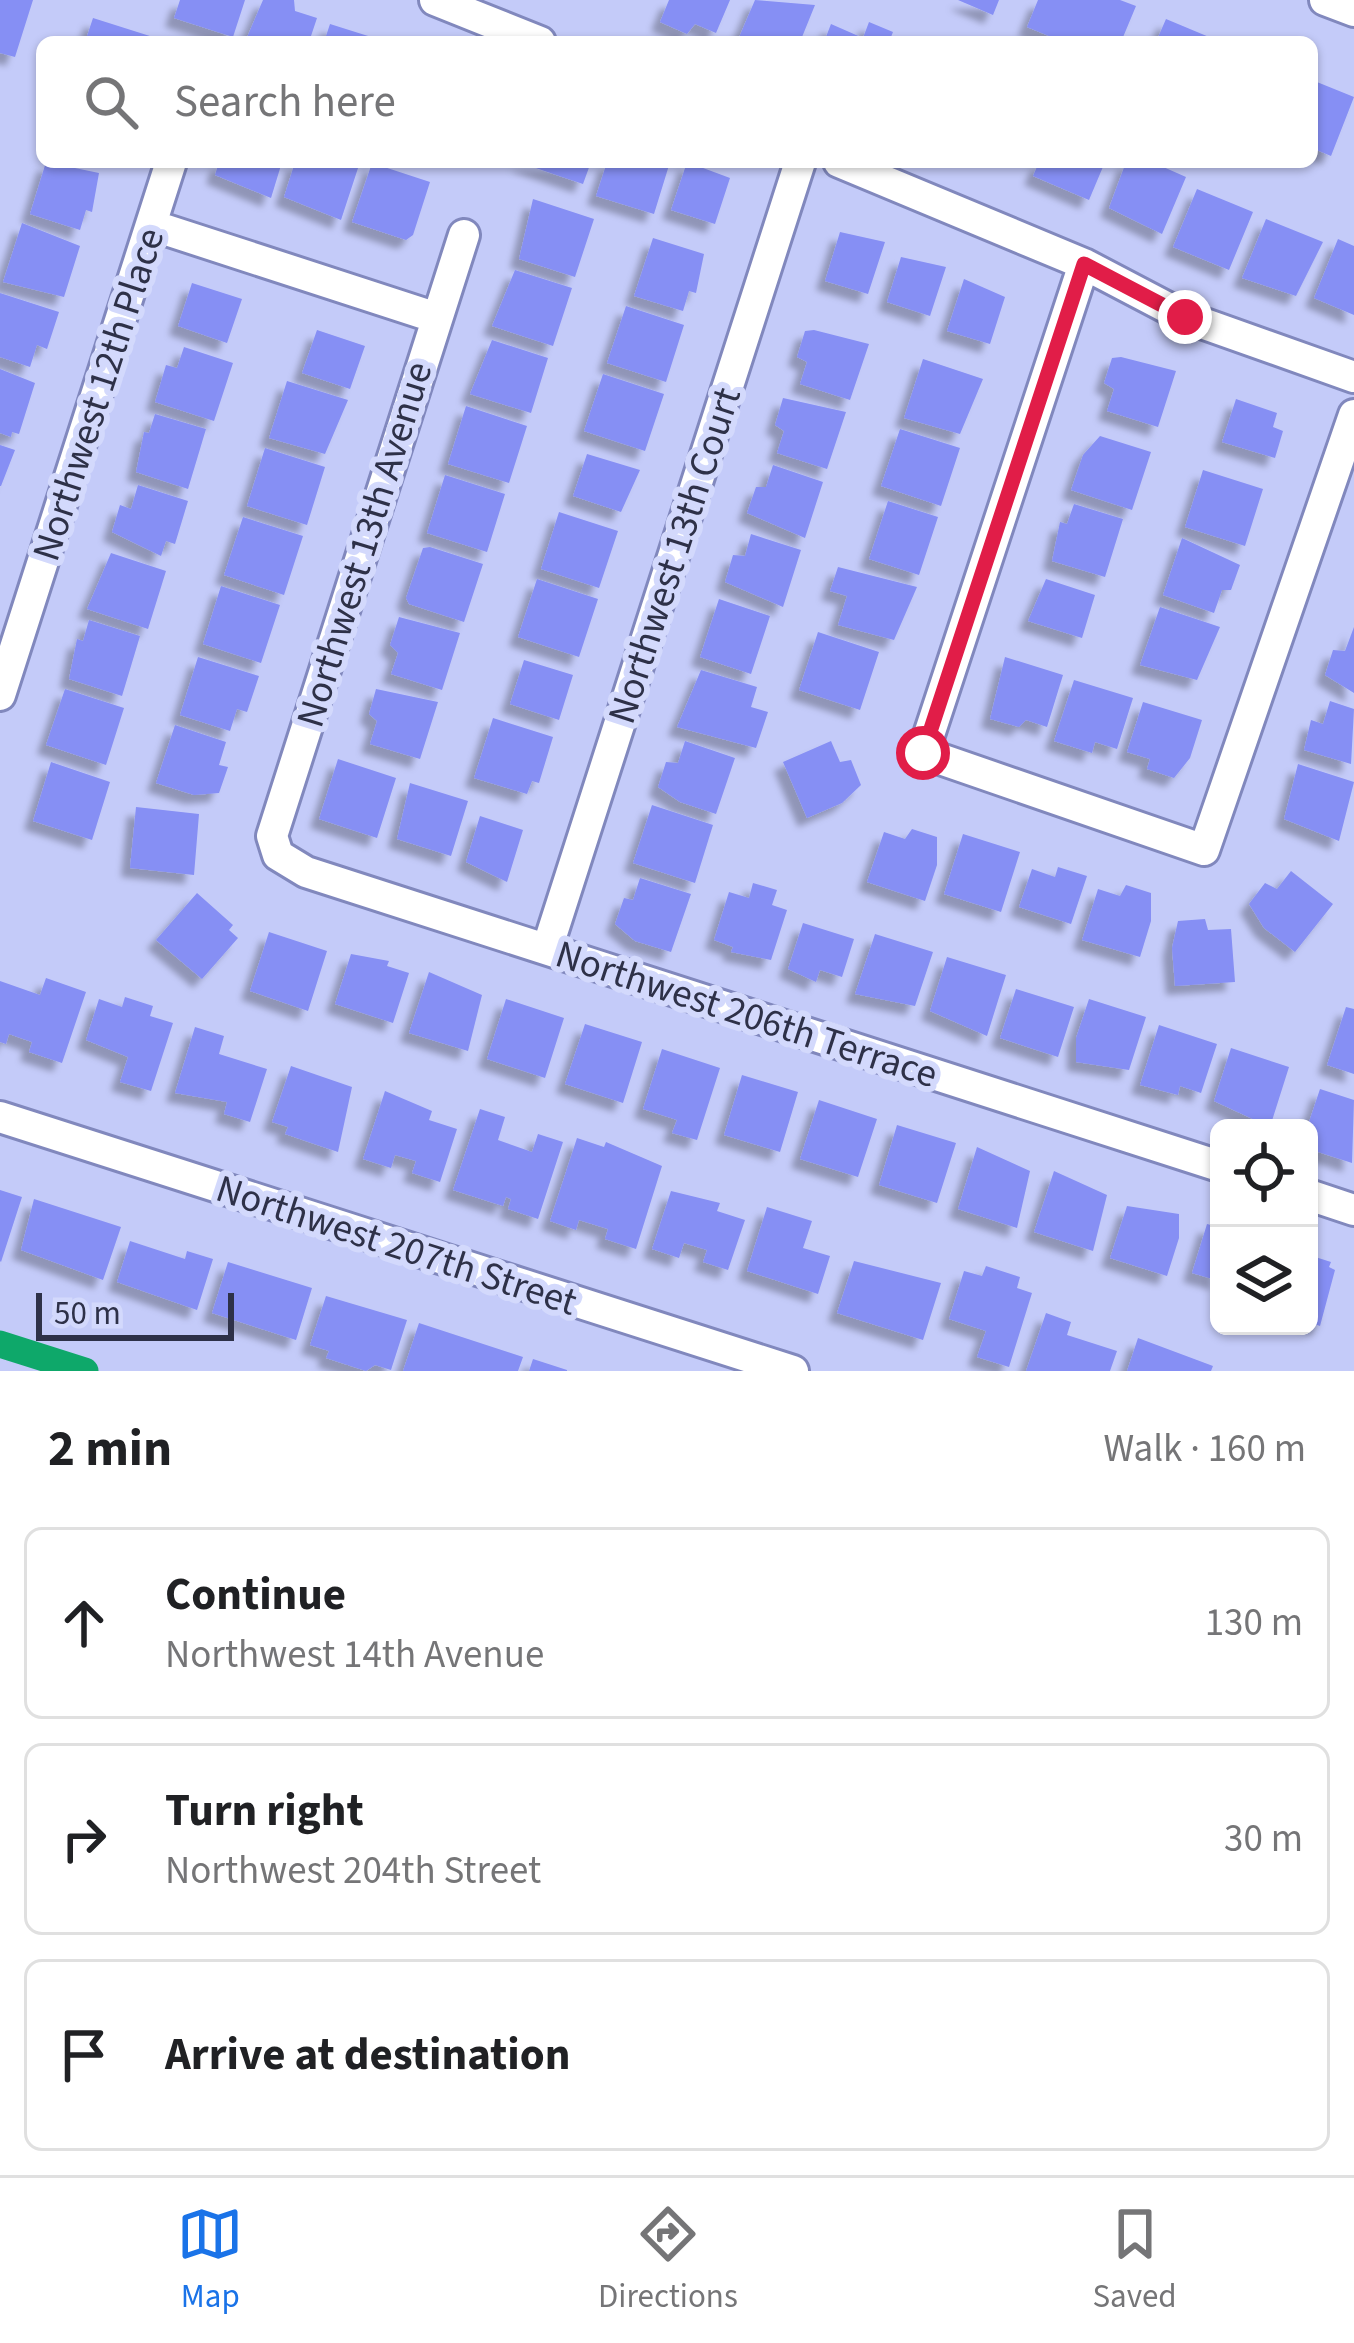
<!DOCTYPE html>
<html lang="en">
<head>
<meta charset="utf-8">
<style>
	:root { --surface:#fff; --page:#f2f2f2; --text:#202124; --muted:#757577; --line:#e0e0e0; --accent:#1a73e8 }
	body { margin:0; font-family:"Source Sans 3",sans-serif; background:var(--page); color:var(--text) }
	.controls { position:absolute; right:36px; bottom:36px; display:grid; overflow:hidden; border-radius:18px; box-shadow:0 3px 9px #0004 }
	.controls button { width:108px; height:108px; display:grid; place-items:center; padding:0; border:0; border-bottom:3px solid var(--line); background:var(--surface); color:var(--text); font:60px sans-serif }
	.scale { position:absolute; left:36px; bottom:30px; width:198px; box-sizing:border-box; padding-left:12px; border:6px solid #2e3148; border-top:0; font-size:33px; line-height:42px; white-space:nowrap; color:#2e3148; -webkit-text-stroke:9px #d3d9fc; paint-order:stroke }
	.stop { position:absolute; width:36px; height:36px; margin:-27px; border:9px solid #e11d48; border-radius:50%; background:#fff }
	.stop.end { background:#e11d48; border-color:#fff; box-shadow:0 3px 12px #0008 }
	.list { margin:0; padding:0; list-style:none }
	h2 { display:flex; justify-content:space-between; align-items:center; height:156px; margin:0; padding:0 48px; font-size:51px }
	h2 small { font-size:39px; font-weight:400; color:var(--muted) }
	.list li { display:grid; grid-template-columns:78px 1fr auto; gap:36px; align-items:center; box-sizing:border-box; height:192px; margin:0 24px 24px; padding:0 24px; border:3px solid var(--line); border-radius:18px }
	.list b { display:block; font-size:45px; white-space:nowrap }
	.list p { margin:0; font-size:39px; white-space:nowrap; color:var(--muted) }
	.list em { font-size:39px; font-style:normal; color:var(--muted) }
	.icon { flex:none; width:66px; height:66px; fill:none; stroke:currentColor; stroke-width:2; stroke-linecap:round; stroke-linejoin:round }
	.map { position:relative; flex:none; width:1354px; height:1371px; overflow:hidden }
	.search { position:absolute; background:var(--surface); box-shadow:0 3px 9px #0004; left:36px; right:36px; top:36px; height:132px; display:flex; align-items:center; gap:30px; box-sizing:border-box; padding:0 42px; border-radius:18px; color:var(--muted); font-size:45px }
	.sheet { height:804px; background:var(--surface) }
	nav { display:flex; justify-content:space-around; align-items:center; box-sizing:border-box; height:168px; border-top:3px solid var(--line); background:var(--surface); font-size:33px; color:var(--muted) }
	nav a { display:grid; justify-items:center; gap:6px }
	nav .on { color:var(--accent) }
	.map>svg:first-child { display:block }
</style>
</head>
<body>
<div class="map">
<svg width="1354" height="1371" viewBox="0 0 1354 1371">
	<defs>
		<filter id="shadow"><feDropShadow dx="-9" dy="9" stdDeviation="3" flood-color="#0004"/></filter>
	</defs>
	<rect width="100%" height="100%" fill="#c4cbf9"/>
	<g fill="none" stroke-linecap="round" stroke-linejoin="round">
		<path stroke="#0ea86a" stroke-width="27" d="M0,1344l85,27"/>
	</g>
	<path fill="#868ff4" filter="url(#shadow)" d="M0,0h33l-18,57 -15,-4z
		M180,0h65l-12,37 -59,-19z
		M263,0h31l1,11 22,7 -8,24h-64z
		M669,0h61l-14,33 -21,-9 -8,10 -27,-12z
		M755,0l60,5 -15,37h-63z
		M958,0h41l-6,15z
		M1038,0h82l16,6 -15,36h-74l2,-6 -22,-9z
		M93,18l60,19 -2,5h-66z
		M1166,19l55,23h-65z
		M869,22l24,10 -4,10h-65l7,-18 32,14z
		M330,24l54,17v1h-60z
		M1312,80l42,17 -23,59 -19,-8z
		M46,162l53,11 -7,39 -6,-2 -6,20 -50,-16z
		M219,162h63l-11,36 -56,-23z
		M295,162h65l-19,58 -57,-23z
		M518,162h73l-8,22z
		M607,162h63l-16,52 -58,-18z
		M687,162l43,16 -15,46 -44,-14z
		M1039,162h66l-16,38 -56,-24z
		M1126,162h26l34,15 -24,57 -53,-26z
		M372,163l58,19 -17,53 -7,5 -54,-18z
		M1197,189l56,23 -24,58 -56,-23z
		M533,199l61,20 -19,58 -56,-18z
		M1266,219l57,23 -27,54 -54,-18z
		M22,223l58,23 -16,51 -61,-15z
		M840,232l45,10 -17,52 -43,-13z
		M653,238l51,16 -8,39 -7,-2 -6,20 -49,-15z
		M1338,239l16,7v69l-40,-17z
		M901,257l45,10 -16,49 -43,-14z
		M515,270l57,18 -19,58 -61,-20z
		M964,279l41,18 -15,47 -43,-13z
		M192,283l50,16 -15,44 -49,-17z
		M0,293l59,19 -12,37 -10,-4 -7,22 -30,-10z
		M626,306l58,19 -18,57 -59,-19z
		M317,330l48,16 -15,43 -48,-16z
		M814,330l55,14 -19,56 -50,-16 7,-22 -10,-5 8,-26z
		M492,340l56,18 -17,55 -61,-19z
		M184,347l49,16 -19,58 -59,-19 11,-37 11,3z
		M1121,357l55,14 -18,56 -51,-16 7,-22 -10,-6 8,-25z
		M923,359l60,20 -23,55 -56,-16z
		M0,369l35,14 -16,51 -7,-2 -1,5 -11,-4z
		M603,374l61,20 -19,57 -61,-20z
		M287,381l61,19 -23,54 -56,-16z
		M783,398l63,14 -19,57 -50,-16 7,-22 -9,-6z
		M1236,399l41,14 -4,14 10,4 -8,27 -53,-16z
		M466,406l61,20 -18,57 -61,-19z
		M155,414l51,15 -18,60 -52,-17 8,-40 5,1z
		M900,429l60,19 -19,58 -60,-20z
		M1100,436l51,16 -19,58 -61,-20 12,-35z
		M0,445l15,5 -14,36h-1z
		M265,448l60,19 -18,58 -60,-19z
		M587,454l53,16 -19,42 -48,-16z
		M773,465l50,17 -18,56 -58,-25 9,-26h10z
		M1203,470l60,19 -18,57 -60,-19z
		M445,475l60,19 -18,58 -60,-19z
		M138,485l50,16 -13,43 -9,-3 -5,15 -49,-24 8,-27 11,4z
		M888,501l50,16 -19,58 -50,-16z
		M1074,504l49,15 -18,58 -53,-16 8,-39 7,2z
		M559,512l59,19 -19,57 -58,-19z
		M243,517l60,19 -19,59 -60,-20z
		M751,534l50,16 -18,57 -58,-25 8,-27 12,1z
		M1182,538l58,27 -9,25h-9l-8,23 -51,-18z
		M430,547l53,17 -19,58 -55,-18 -3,-6 17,-50z
		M111,553l55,18 -18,58 -61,-20z
		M838,567l79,20 -23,53 -56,-15 9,-29 -17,-5z
		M537,579l61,20 -19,58 -61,-20z
		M1046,579l49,16 -13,43 -54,-17z
		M221,586l59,19 -19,58 -58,-19z
		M719,599l51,17 -19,58 -51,-17z
		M1160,607l60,20 -23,53 -57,-15z
		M399,617l61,16 -18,57 -51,-16 7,-21 -8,-8z
		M89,620l51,16 -18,60 -53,-17 8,-40 6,2z
		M1354,627v66l-29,-18 8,-25 12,1z
		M818,632l61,20 -19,58 -61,-20z
		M198,657l61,19 -12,36 -10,-3 -7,22 -50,-16z
		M1005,657l58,18 -16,52 -21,-7 -7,7 -29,-8z
		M524,660l49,15 -14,45 -49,-16z
		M701,670l56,17 -6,20 17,5 -12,36 -79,-21z
		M1074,680l59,18 -16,51 -22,-7 -3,11 -38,-12z
		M65,689l59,19 -18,57 -60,-20z
		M376,689l62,13 -18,57 -50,-15 7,-23 -8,-7z
		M1330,701l24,8 -3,55 -47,-14 7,-30 12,4z
		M1143,702l59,18 -12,38 -16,20 -27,-9 3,-10 -23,-7z
		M493,718l60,19 -14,46 -7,-2 -5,13 -53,-16z
		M175,725l51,17 -7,23 9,2 -9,26 -25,2 -38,-12z
		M685,741l50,17 -19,56 -36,-12 -22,-15 8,-25 12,1z
		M831,741l9,21 11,-2 10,25 -19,18 -35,15 -24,-56z
		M338,759l58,19 -19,60 -58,-19z
		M51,762l59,20 -18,58 -59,-19z
		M1298,764l56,18 -15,59 -55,-22z
		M410,783l58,18 -17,55 -54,-17z
		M652,805l61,20 -18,58 -62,-20z
		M136,807l63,7 -5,61 -64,-7z
		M480,816l43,14 -16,52 -41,-20z
		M912,829l25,8v28l-12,36 -58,-19 17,-50 21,7z
		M963,834l57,18 -19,60 -57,-18z
		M1058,867l29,9 -16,48 -52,-17 13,-38 23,8z
		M1291,871l42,33 -38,48 -31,-24 -15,-24 16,-21 12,6z
		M640,878l51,16 -20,58 -36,-11 -20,-17 9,-26 9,2z
		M753,883l24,7 -5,15 15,5 -16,50 -40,-8 2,-5 -19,-7 15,-48 20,6z
		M1126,885l25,8v28l-11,36 -58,-17 16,-51 22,7z
		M197,893l36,32 -4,5 9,8 -36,41 -46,-39z
		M1205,919l3,11 23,-1 4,53 -60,4 -3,-38 6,-27z
		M803,923l51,16 -12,38 -22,-7 -4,12 -28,-13z
		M269,932l58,19 -19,60 -58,-20z
		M875,934l58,18 -18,54 -60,-12z
		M351,954l38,7 -2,5 22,7 -16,50 -58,-19z
		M947,957l59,18 -19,61 -57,-25z
		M429,972l53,23 -14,56 -59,-18z
		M46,978l40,14 -24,71 -33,-11 3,-10 -23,-8 -3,10 -6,-2v-61l40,14z
		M1016,989l58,18 -16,50 -58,-19z
		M125,997l28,9 -3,10 23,7 -22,68 -31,-9 8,-25 -42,-17 13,-41 23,8z
		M506,999l58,19 -19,60 -58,-19z
		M1089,999l57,18 -17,53 -53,-8v-24z
		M1346,1007l8,2v65l-27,-9z
		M585,1024l57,18 -19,61 -58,-19z
		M1159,1025l58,19 -16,49 -21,-7 -2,9 -38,-10z
		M195,1027l29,9 -5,18 48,15 -17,53 -26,-8 3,-12 -52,-9z
		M1231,1048l58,19 -19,60 -56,-26z
		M662,1049l58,19 -23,72 -25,-7 5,-13 -34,-11z
		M291,1066l61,21 -14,65 -53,-18 3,-7 -16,-5z
		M742,1075l56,17 -18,60 -56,-17z
		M1320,1089l34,11 -2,63 -43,-14 -2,-21z
		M385,1091l47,20 -3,9 28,9 -17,53 -28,-9 4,-12 -21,-6 -4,13 -28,-9z
		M819,1100l58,19 -19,58 -58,-18z
		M480,1109l25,8 -7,23 34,12 6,-18 25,8 -25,77 -30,-10 3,-10 -5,-2 -3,9 -50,-16z
		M897,1125l59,18 -19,60 -58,-18z
		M577,1138l27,9 2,-5 56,24 -26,83 -31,-10 3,-10 -29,-9 -3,10 -26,-9z
		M977,1147l53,24 -13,57 -59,-19z
		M1054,1171l53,24 -14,56 -59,-19z
		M0,1190l22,7 -21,65 -1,-1z
		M671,1191l49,12 -3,8 28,9 -17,50 -25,-8 4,-12 -23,-7 -5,15 -27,-9z
		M34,1199l87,28 -18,53 -82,-30z
		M1127,1206l52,8v24l-12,38 -57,-18z
		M767,1207l45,14 -9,27 27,8 -12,38 -71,-23z
		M1207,1224l12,3v54l-27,-8z
		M130,1241l55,18 2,-8 26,8 -16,51 -80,-28z
		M1309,1255l22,7 -2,5 6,3 -15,56 -11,-4z
		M854,1261l87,22 -18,57 -86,-27z
		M228,1262l84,26 -16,52 -84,-27z
		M986,1266l34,11 -3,11 15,5 -23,74 -32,-10 9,-26 -37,-12 15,-48 18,5z
		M326,1296l81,24 -16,50 -16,-5 -9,6 -40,-13 3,-7 -19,-6z
		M1046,1313l25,9 -4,13 50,16 -7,20h-84z
		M419,1323l104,34 -5,14h-115z
		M1138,1338l75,28 -2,5h-84z
		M533,1359l34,11v1h-38z"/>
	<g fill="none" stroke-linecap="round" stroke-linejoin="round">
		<defs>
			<path id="street" d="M435,0l105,42
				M1325,0l29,11
				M839,162l245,102 101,53 169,60
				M151,225l283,92
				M464,235l-192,601 6,19 28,17 913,294
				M1084,264l-161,489 281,97 150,-435
				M0,695l171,-533
				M547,949l253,-787
				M0,1117l793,254
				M1309,1195l45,15"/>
		</defs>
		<use href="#street" stroke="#8188bd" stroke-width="36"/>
		<use href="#street" stroke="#fff" stroke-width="30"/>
	</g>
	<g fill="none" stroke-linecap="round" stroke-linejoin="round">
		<path stroke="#e11d48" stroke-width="15" d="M923,753l161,-489 101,53"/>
	</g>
	<g text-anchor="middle" stroke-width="12" stroke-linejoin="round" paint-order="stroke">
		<g font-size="39" fill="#2e3148" stroke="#d3d9fc">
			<text transform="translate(97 394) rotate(-72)" y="14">Northwest 12th Place</text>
			<text transform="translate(363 544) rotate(-73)" y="14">Northwest 13th Avenue</text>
			<text transform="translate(673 555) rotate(-72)" y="14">Northwest 13th Court</text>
			<text transform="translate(747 1013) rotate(18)" y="14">Northwest 206th Terrace</text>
			<text transform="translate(397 1244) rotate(18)" y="14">Northwest 207th Street</text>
		</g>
	</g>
</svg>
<div class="controls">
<button><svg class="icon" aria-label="locate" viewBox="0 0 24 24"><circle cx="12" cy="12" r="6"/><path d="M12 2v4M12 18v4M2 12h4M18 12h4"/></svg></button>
<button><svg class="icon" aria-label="layers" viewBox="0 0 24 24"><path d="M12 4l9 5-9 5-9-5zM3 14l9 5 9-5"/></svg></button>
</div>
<div class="scale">50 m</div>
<div class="stop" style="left:923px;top:753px"></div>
<div class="stop end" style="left:1185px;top:317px"></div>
<div class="search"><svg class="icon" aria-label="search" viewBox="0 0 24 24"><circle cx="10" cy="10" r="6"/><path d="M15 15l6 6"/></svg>Search here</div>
</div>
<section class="sheet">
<h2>2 min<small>Walk · 160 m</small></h2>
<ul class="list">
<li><svg class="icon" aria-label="ahead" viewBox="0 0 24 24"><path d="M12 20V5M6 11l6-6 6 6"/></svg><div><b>Continue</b><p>Northwest 14th Avenue</p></div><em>130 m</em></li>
<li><svg class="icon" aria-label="right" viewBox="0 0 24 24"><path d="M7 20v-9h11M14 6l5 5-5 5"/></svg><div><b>Turn right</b><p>Northwest 204th Street</p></div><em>30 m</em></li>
<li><svg class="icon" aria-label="arrive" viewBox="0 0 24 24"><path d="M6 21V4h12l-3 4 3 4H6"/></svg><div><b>Arrive at destination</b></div></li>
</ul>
</section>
<nav>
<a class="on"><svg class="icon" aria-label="map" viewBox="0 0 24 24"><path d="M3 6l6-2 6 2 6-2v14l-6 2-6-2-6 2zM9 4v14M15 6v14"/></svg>Map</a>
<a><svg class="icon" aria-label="directions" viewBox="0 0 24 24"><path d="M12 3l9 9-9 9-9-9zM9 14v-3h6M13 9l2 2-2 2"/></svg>Directions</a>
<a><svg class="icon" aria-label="saved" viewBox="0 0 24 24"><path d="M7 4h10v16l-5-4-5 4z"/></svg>Saved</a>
</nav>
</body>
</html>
